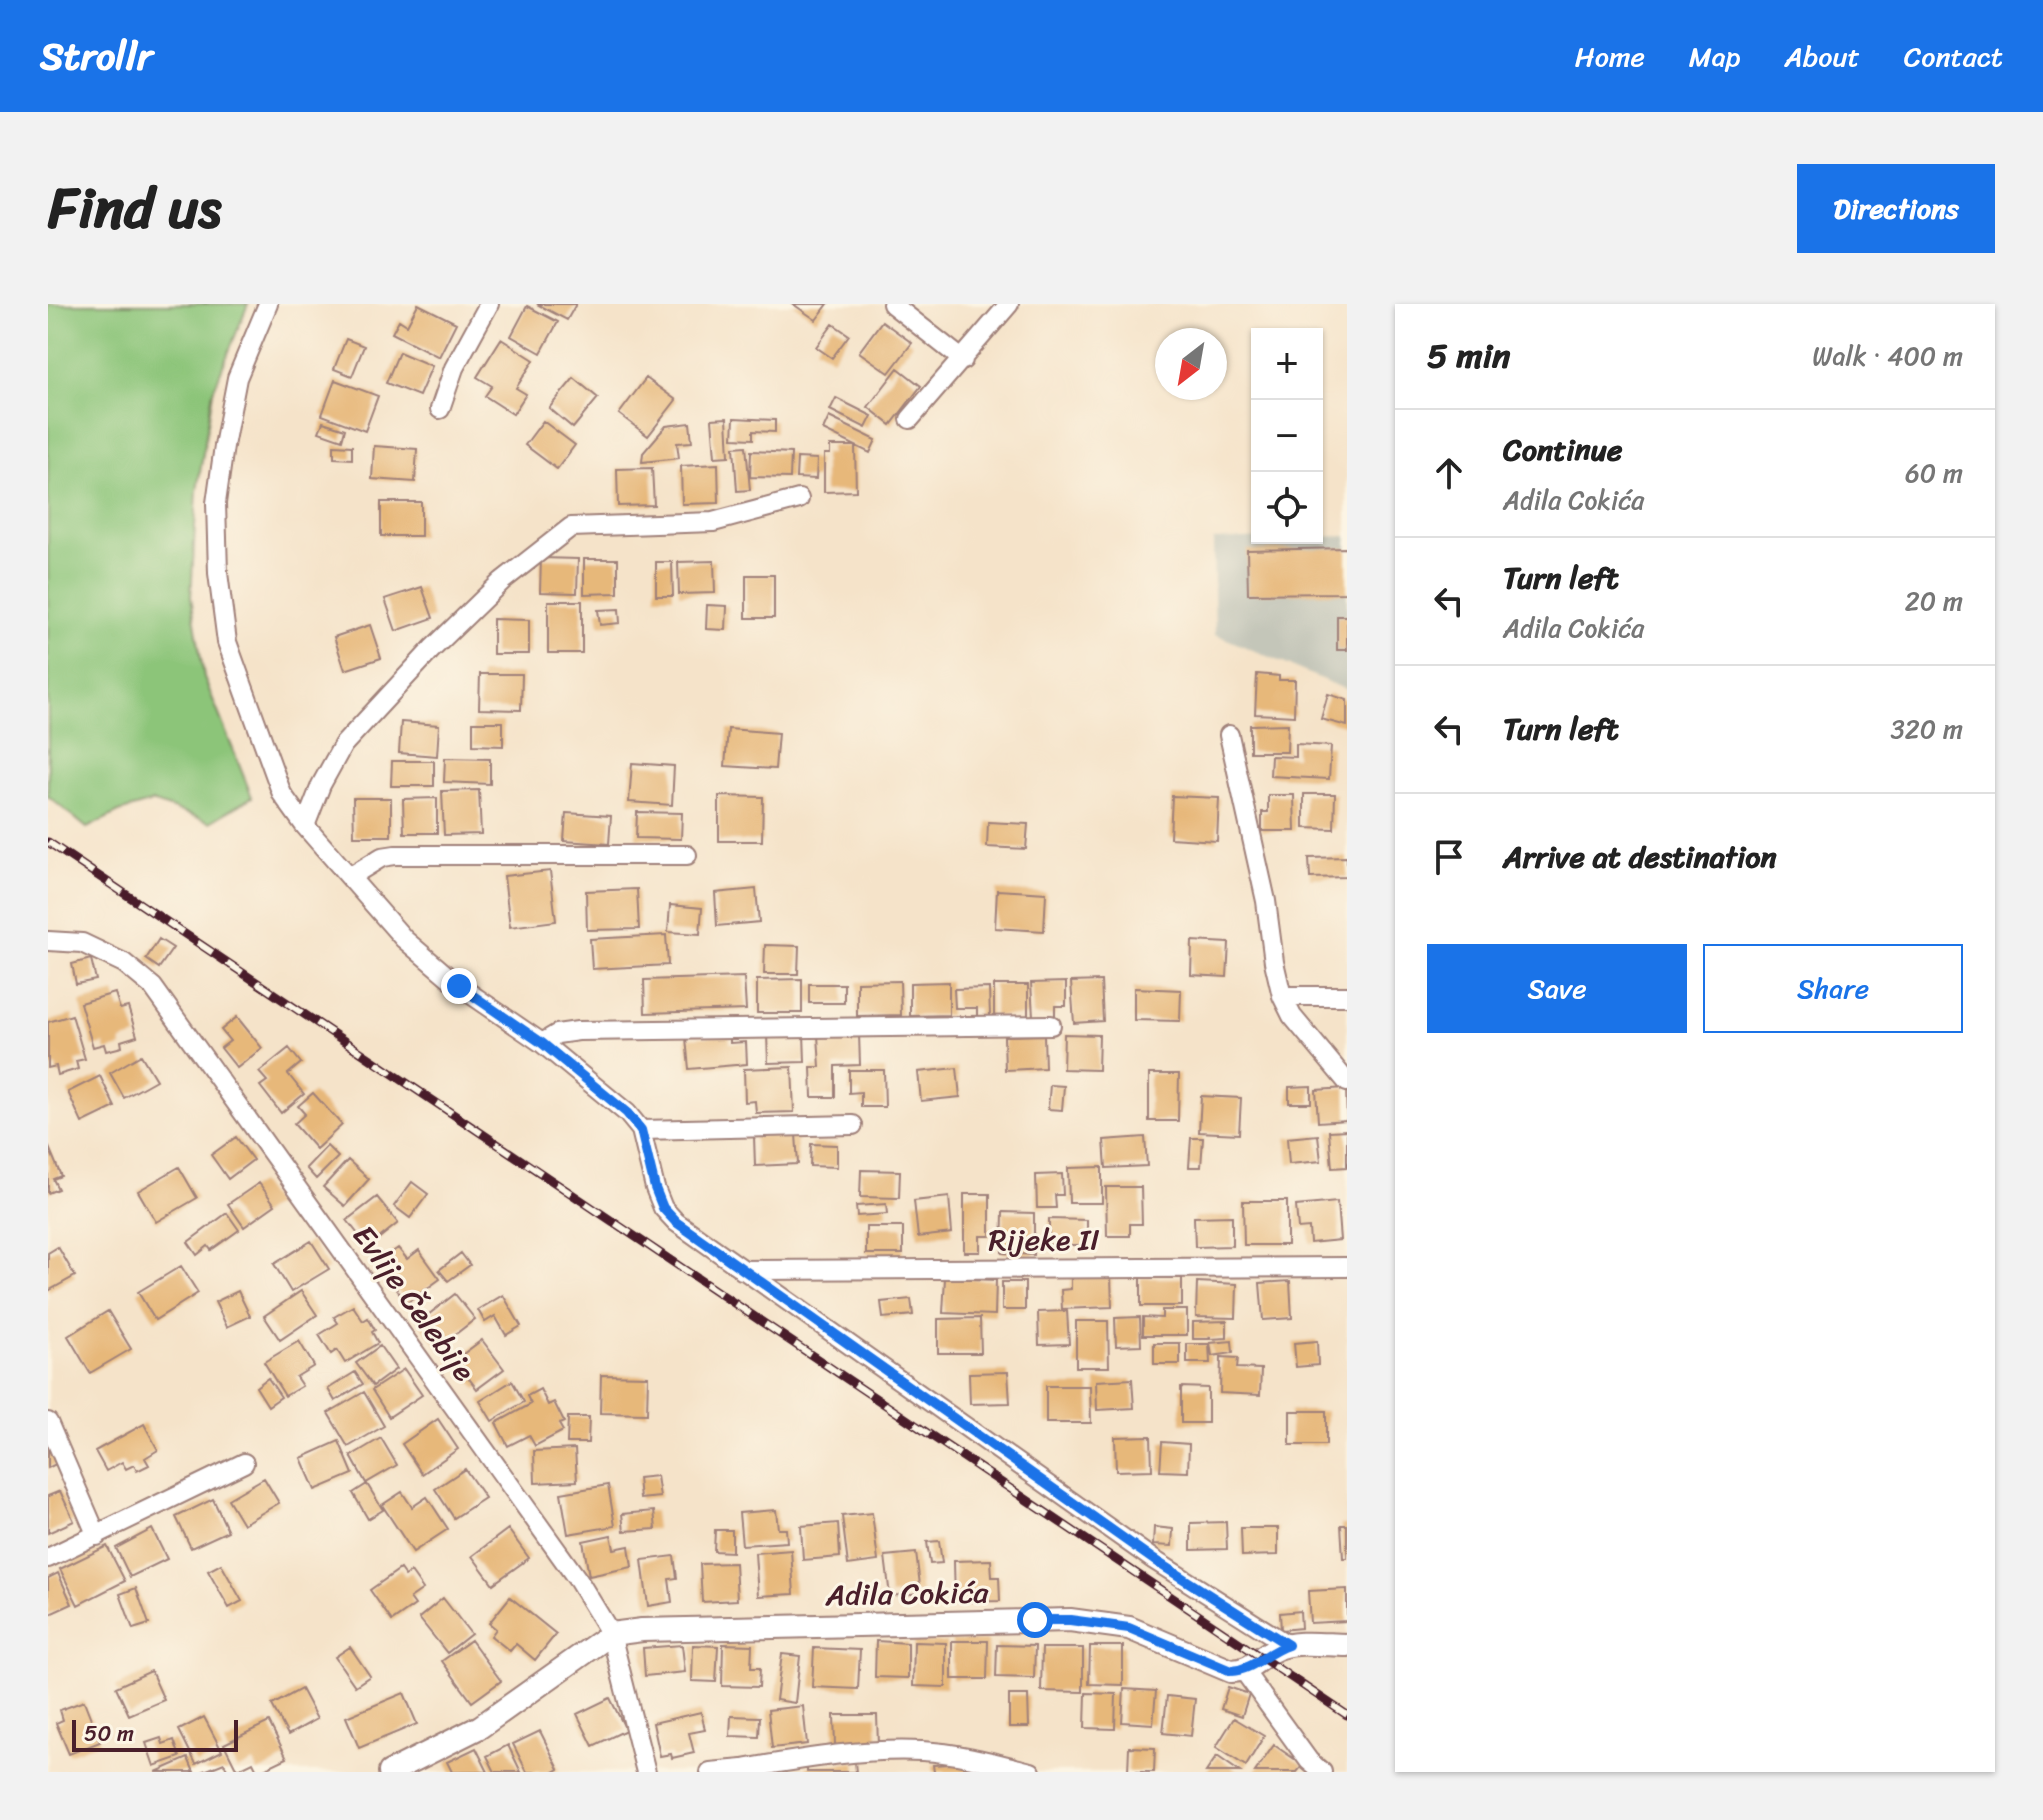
<!DOCTYPE html>
<html lang="en">
<head>
<meta charset="utf-8">
<style>
	:root { --surface:#fff; --page:#f2f2f2; --text:#222; --muted:#767676; --line:#e0e0e0; --accent:#1a73e8 }
	body { margin:0; font-family:Sriracha,sans-serif; background:var(--page); color:var(--text) }
	.controls { position:absolute; right:24px; top:24px; display:grid; overflow:hidden; border-radius:0px; box-shadow:0 2px 6px #0004 }
	.controls button { width:72px; height:72px; display:grid; place-items:center; padding:0; border:0; border-bottom:2px solid var(--line); background:var(--surface); color:var(--text); font:40px sans-serif }
	.compass { position:absolute; left:1107px; top:24px; width:72px; height:72px; border-radius:50%; background:var(--surface); box-shadow:0 2px 6px #0004; rotate:211deg }
	.scale { position:absolute; left:24px; bottom:20px; width:166px; box-sizing:border-box; padding-left:8px; border:4px solid #4a1f2b; border-top:0; font-size:22px; line-height:28px; white-space:nowrap; color:#4a1f2b; -webkit-text-stroke:6px #fcf5e5; paint-order:stroke }
	.stop { position:absolute; width:24px; height:24px; margin:-18px; border:6px solid #1a73e8; border-radius:50%; background:#fff }
	.stop.end { background:#1a73e8; border-color:#fff; box-shadow:0 2px 8px #0008 }
	.list { margin:0; padding:0; list-style:none }
	h2 { display:flex; justify-content:space-between; align-items:center; height:104px; margin:0; padding:0 32px; font-size:34px }
	h2 small { font-size:26px; font-weight:400; color:var(--muted) }
	.list li { display:grid; grid-template-columns:52px 1fr auto; gap:24px; align-items:center; box-sizing:border-box; height:128px; padding:0 32px; border-top:2px solid var(--line) }
	.list b { display:block; font-size:30px; white-space:nowrap }
	.list p { margin:0; font-size:26px; white-space:nowrap; color:var(--muted) }
	.list em { font-size:26px; font-style:normal; color:var(--muted) }
	.actions { display:flex; gap:16px; padding:24px 32px }
	.actions a { flex:1; padding:18px 0; border:2px solid var(--accent); border-radius:0px; text-align:center; font-size:28px; color:var(--accent) }
	.actions .main { background:var(--accent); color:#fff }
	.icon { flex:none; width:44px; height:44px; fill:none; stroke:currentColor; stroke-width:2; stroke-linecap:round; stroke-linejoin:round }
	.map { position:relative; flex:none; width:1299px; height:1468px; overflow:hidden; border-radius:0px }
	header { display:flex; align-items:center; gap:48px; box-sizing:border-box; height:112px; padding:0 40px; background:var(--accent); color:#fff }
	header strong { font-size:38px }
	nav { display:flex; gap:44px; margin-inline-start:auto; font-size:28px }
	.intro { display:flex; align-items:center; justify-content:space-between; box-sizing:border-box; height:192px; padding:0 48px }
	h1 { margin:0; font-size:56px }
	.button { padding:20px 36px; border-radius:0px; background:var(--accent); color:#fff; font-size:28px; font-weight:700 }
	main { display:flex; gap:48px; padding:0 48px }
	aside { flex:1; background:var(--surface); border-radius:0px; box-shadow:0 2px 6px #0004 }
	.map>svg:first-child { display:block }
</style>
</head>
<body>
<header>
<strong>Strollr</strong>
<nav><a>Home</a><a>Map</a><a>About</a><a>Contact</a></nav>
</header>
<div class="intro"><h1>Find us</h1><a class="button">Directions</a></div>
<main>
<div class="map">
<svg width="1299" height="1468" viewBox="0 0 1299 1468">
	<rect width="100%" height="100%" fill="#fcf5e5"/>
	<filter id="ink" filterUnits="userSpaceOnUse"><feTurbulence type="fractalNoise" baseFrequency=".0125" numOctaves="2"/><feDisplacementMap in="SourceGraphic" scale="16" xChannelSelector="R" yChannelSelector="G"/><feConvolveMatrix kernelMatrix="1 2 1 2 8 2 1 2 1" color-interpolation-filters="sRGB"/></filter>
	<filter id="wash" filterUnits="userSpaceOnUse"><feTurbulence type="fractalNoise" baseFrequency=".006" numOctaves="4" result="noise"/><feDisplacementMap in="SourceGraphic" scale="32" xChannelSelector="R" yChannelSelector="G"/><feGaussianBlur stdDeviation="1.8" result="paint"/><feColorMatrix in="noise" values="0 0 0 0 0 0 0 0 0 0 0 0 0 0 0 0 0 1.4 0 .05"/><feComposite in="paint" operator="in"/></filter>
	<g filter="url(#wash)">
		<rect width="100%" height="100%" fill="#f5e3c9"/>
		<path fill="#c4c6b9" d="M1299,232v154l-132,-56 -2,-94z"/>
		<path fill="#8cc579" stroke="#6b7252" stroke-width="2" d="M0,0h200l-35,87 -16,100 -6,106 13,80 48,120 -42,25 -58,-20 -33,10 -32,16 -39,-32z"/>
		<g id="blocks">
			<path fill="#e7b87a" d="M370,0l38,19 -17,34 -47,-24 7,-13 8,5z
				M489,0h39l-9,16z
				M745,0h35l-12,16z
				M479,2l31,16 -17,31 -30,-17z
				M834,17l30,22 -23,30 -30,-21z
				M785,20l16,11 -17,23 -16,-11z
				M298,35l18,7 -12,30 -18,-7z
				M453,35l33,21 -18,28 10,6 -13,20 -28,-18 7,-10 -15,-9z
				M351,48l33,14 -13,30 -33,-13z
				M850,64l23,18 -30,39 -23,-18z
				M526,74l24,20 -25,30 -24,-20z
				M598,74l30,22 -28,36 -29,-22z
				M287,76l43,16 -13,35 -43,-16z
				M788,94l36,18 -6,12 -36,-18z
				M781,113l47,23 -6,13 -47,-23z
				M679,114l2,38 -14,1 -3,-38z
				M686,114l41,2v12l-22,-1v8l-20,-1z
				M495,117l32,24 -18,24 -32,-24z
				M275,118l22,7 -3,11 -23,-8z
				M642,119l2,19 -15,1 2,15 -37,4 1,-9 23,-27z
				M286,141l18,1v13l-18,-1z
				M326,142l43,3 -2,33 -43,-3z
				M698,142l4,44 -13,1 -3,-44z
				M782,142h25l1,45 -32,1v-38h6z
				M703,147l40,2 -1,25 -40,-1z
				M749,154l20,1 -1,20 -20,-1z
				M670,160l1,39 -37,1 -1,-38z
				M604,164l2,37 -36,1 -1,-37z
				M333,198h40v34h-40z
				M1299,244v45l-99,1 -1,-44z
				M493,254l37,1 -1,34 -37,-1z
				M536,255h34v34l-34,1z
				M666,257l1,32 -36,1 -1,-32z
				M608,258h16l1,34h-17z
				M698,271h28v43h-28z
				M374,283l11,31 -37,13 -11,-32z
				M500,297h34v52h-34z
				M659,301l20,1 -1,24 -20,-1z
				M571,305l1,14 -20,2 -2,-15z
				M1289,312h10v34h-10z
				M445,315l36,1v34h-36z
				M322,321l11,33 -36,12 -11,-33z
				M432,370h42l-1,36 -42,-1z
				M1209,370l22,2v4h16l-1,36 -39,-2z
				M1280,390l19,6v26l-26,-7z
				M353,418l38,3 -2,31 -38,-3z
				M425,418h30v24l-30,-1z
				M1240,420l-1,28h-37v-27z
				M680,425l50,4 -3,36 -50,-3z
				M1248,440l35,2 -2,33 -59,-3 1,-20 25,1z
				M397,454l45,1v25l-46,-2z
				M344,457h42v25h-43z
				M584,459l42,3 -2,39 -43,-3z
				M431,486l2,44 -37,1 -2,-44z
				M1256,490h31l-1,35 -30,-1z
				M1220,491h26l1,36h-33v-19h6z
				M671,492l44,1 -1,44h-43z
				M1124,492l47,2 -2,43 -47,-3z
				M305,494h38v38h-37z
				M389,494v35h-33l-1,-34z
				M589,508l45,1 -1,26 -45,-1z
				M518,509l45,3 -2,28 -45,-3z
				M940,518l40,2 -2,25 -39,-2z
				M1299,553v20l-37,1 -1,-20z
				M502,567l6,50 -46,6 -6,-51z
				M589,585l2,40 -52,1 -1,-39z
				M708,585l3,33 -42,4 -2,-33z
				M949,586l49,3 -2,38 -49,-3z
				M622,601l32,3 -2,26 -32,-2z
				M618,631l2,30 -76,4 -2,-30z
				M111,635l14,9 -14,20 -13,-9z
				M1144,637l37,2 -2,34 -36,-2z
				M717,641l34,1 -1,28h-34z
				M43,655l5,21 -20,4 -4,-20z
				M696,673l2,33 -101,3 -1,-33z
				M754,675v34h-45v-33z
				M852,677l1,34 -44,1v-34z
				M1053,677l2,40 -29,2 -3,-41z
				M901,678v33l-39,1v-33z
				M1018,678v24h-11v10h-22l-2,-33z
				M761,680h35v19h-35z
				M946,681h34v31h-34z
				M941,684l1,28h-13v-8h-22l-1,-19z
				M1086,684l47,2 -1,31 -46,-1z
				M67,689l5,16 8,-2 9,29 -16,5 1,6 -16,4 -2,-7 -11,3 -13,-44z
				M24,711l13,44 -9,2 2,8 -20,6 -2,-9 -8,2v-46z
				M189,713l25,31 -25,20 -16,-20 9,-7 -9,-11z
				M756,729l1,29 -37,1 -1,-29z
				M811,730l1,31 -25,1v31h-23l-1,-30h9l-2,-32z
				M1016,730l35,1 -1,35 -35,-1z
				M682,731v8l16,-1 1,22 -58,5 -3,-31z
				M996,731l1,33 -40,2 -1,-34z
				M241,744l12,15 -13,11 16,20 -23,19 -21,-27 7,-5 -8,-9z
				M93,751l15,25 -32,18 -14,-25z
				M744,763l2,45 -38,1 -1,-12 -10,1 -1,-33z
				M909,764l3,29 -39,4 -3,-29z
				M801,766h35l1,37h-24v-15l-12,1z
				M1101,770h30l-1,47h-29z
				M52,772l15,31 -33,16 -14,-31z
				M1002,781l14,1 -2,24 -14,-1z
				M1263,782v17h-22v-16z
				M1298,784l1,32 -29,2 -2,-32z
				M265,789l29,32 -26,24 -22,-25 11,-10 -7,-8z
				M1153,792l40,2 -2,36 -40,-2z
				M1299,826v37l-15,1 -3,-37z
				M748,830l2,30 -43,2 -1,-30z
				M1270,831l3,26 -32,3 -2,-26z
				M188,833l17,23 -25,19 -17,-24z
				M1097,833l2,29 -41,2 -2,-28z
				M1143,834h12l-2,29h-12z
				M763,840l26,1v22l-27,-1z
				M0,841l13,31 -8,3 5,10 -10,4z
				M279,842l11,11 -22,22 -10,-11z
				M300,856l21,19 -24,27 -22,-19z
				M131,863l18,31 -41,24 -18,-31z
				M1054,863v36h-33l-1,-35z
				M813,866l39,1 -1,27 -39,-1z
				M1014,870l1,21h-8l1,13h-19l-1,-33z
				M364,878l16,12 -18,24 -16,-12z
				M211,879l16,22 -31,22 -16,-23z
				M1058,883h35l1,37h-12v12h-23z
				M916,890h26v42h-10v16h-16z
				M329,893l21,26 -30,24 -21,-27z
				M901,893l3,36 -34,4 -4,-36z
				M1195,897h44v44h-43z
				M1289,898l3,38 -30,3 -1,-15 -11,1 -2,-23z
				M838,900l1,10 -30,2 -1,-10z
				M955,908l31,1v42l-32,-2z
				M179,909l12,17 -28,20 -3,-4 -11,9 -9,-13z
				M1184,912v30l-37,1 -1,-30z
				M1001,915l38,1v25h-38z
				M818,923h37v27h-37z
				M263,937l18,28 -38,23 -17,-28z
				M10,943l17,29 -27,15v-38z
				M350,944l9,11 12,-9 21,29 -33,24 -30,-40z
				M413,949l9,12 -22,16 -9,-11z
				M133,962l17,27 -43,27 -17,-28z
				M1063,972l1,31 -50,2 -1,-19 10,-1v-11z
				M897,974l51,2 -1,35 -52,-2z
				M1093,974h41v28h-41z
				M1242,977l2,37 -29,2 -3,-37z
				M954,978h23v28h-23z
				M1149,978l40,2 -1,34 -40,-1z
				M190,987l12,25 -23,11 -12,-25z
				M253,987l16,24 -37,25 -16,-24z
				M407,990l20,25 -36,28 -20,-25z
				M455,991l18,31 -15,9 -11,-19 -10,6 -7,-12z
				M863,995l2,16 -30,3 -2,-16z
				M305,1002l10,15 5,-3 7,12 -3,2 6,11 -33,20 -8,-13 -6,4 -12,-19 19,-12 -4,-6z
				M1114,1006h25v25h-44v-18l19,1z
				M60,1007l23,38 -41,24 -22,-37z
				M1019,1007l2,33 -30,1 -1,-33z
				M1092,1013l1,28 -25,1 -1,-28z
				M932,1014l1,35h-43v-34z
				M1028,1017h32l1,46h-33z
				M1179,1017v17l-17,1v-3l-1,3h-16v-17z
				M434,1036l22,29 -27,20 -22,-29z
				M251,1037l15,25 -18,11 6,9 -17,10 -21,-34z
				M1184,1037l1,12 -21,3 -2,-13z
				M1269,1037l1,24 -22,2 -2,-24z
				M1106,1039h26v21h-26z
				M1139,1040h22l1,19h-23z
				M332,1042l16,23 -23,17 -17,-23z
				M1173,1053l17,1 -1,10 24,1 -1,26 -40,-2z
				M356,1065l18,26 -33,22 -17,-27z
				M307,1068l8,12 -28,17 -7,-12z
				M960,1068l2,31 -40,1 -1,-31z
				M553,1071l47,1 -1,38 -47,-1z
				M220,1074l13,19 -13,9 -12,-19z
				M1084,1075l2,29 -37,2 -1,-29z
				M464,1077l12,21 -32,19 -12,-20z
				M998,1082h44l1,37h-45z
				M1133,1083l27,1v35h-27z
				M492,1085l8,16 6,-3 10,20 -5,2 4,7 -28,15 -6,-11 -21,11 -12,-23 35,-19 -4,-8z
				M316,1088l20,34 -36,21 -20,-34z
				M1242,1107h36v34h-36z
				M520,1113h21l-1,26h-21z
				M390,1115l20,30 -36,25 -20,-30z
				M96,1120l14,26 -13,8 4,7 -12,6 -3,-6 -8,4 -4,-7 -16,9 -11,-20z
				M1103,1132l1,34 -36,1 -1,-34z
				M333,1134l16,27 -31,18 -15,-27z
				M291,1137l14,33 -38,16 -14,-32z
				M1114,1138l27,2 -1,28 -28,-1z
				M0,1139l10,20 -10,5z
				M527,1145l2,32 -42,2 -1,-32z
				M417,1165l20,29 -31,20 -19,-29z
				M609,1172l3,21 -20,2 -2,-21z
				M216,1174l15,25 -36,21 -15,-25z
				M319,1180l16,26 -15,9 -15,-26z
				M560,1181l7,41 -47,8 -7,-41z
				M12,1187l14,30 -26,12v-37z
				M354,1188l10,15 15,-10 21,32 -35,23 -31,-47z
				M165,1195l15,32 -37,17 -15,-31z
				M728,1206l2,19h8l1,13 -45,3 -3,-32z
				M606,1207l2,18 -32,2 -2,-17z
				M824,1209l6,48 -30,4 -6,-49z
				M1178,1218l1,27 -36,1v-27z
				M790,1219l2,34 -37,3 -2,-34z
				M1293,1221h6v33h-4z
				M1106,1223l19,2 -1,17 -19,-1z
				M1193,1224h37v27l-36,1z
				M104,1225l15,30 -37,18 -14,-29z
				M460,1225l21,29 -36,26 -21,-28z
				M667,1226h17v22l-18,-1z
				M563,1231l3,14 15,-3 3,21 -43,9 -6,-35z
				M891,1237l3,22 -12,1 -3,-22z
				M59,1242l18,35 -47,24 -18,-36z
				M743,1246l3,44 -36,2 -3,-43z
				M868,1249l5,40 -31,3 -5,-40z
				M626,1252l3,22 -8,1 3,23 -24,4 -6,-46z
				M943,1256l1,17h7l1,24 -45,1 -1,-41z
				M687,1259l2,37 -35,2 -2,-38z
				M173,1260l21,37 -13,7 -21,-37z
				M352,1265l5,7 6,-4 12,17 -13,9 5,7 -23,16 -22,-31z
				M10,1269l14,31 -24,11v-37z
				M88,1284l13,36 -16,5 -13,-35z
				M1299,1285v32l-37,2 -2,-32z
				M462,1293l46,37 -21,26 -19,-16 -6,7 -19,-15 5,-7 -7,-6z
				M395,1294l28,36 -24,19 -28,-35z
				M1252,1307l1,17 -20,2 -1,-17z
				M423,1336l30,41 -29,21 -30,-41z
				M828,1337l32,2v35l-33,-1z
				M904,1337h36l-1,38h-35z
				M866,1338l32,1v44l-33,-1z
				M675,1340l29,1 -1,23h9l-1,19 -37,-1z
				M634,1341l3,27 -40,4 -2,-28z
				M645,1341l25,1 -2,36 -24,-1z
				M949,1341l38,1 -1,32 -38,-1z
				M1042,1342h33v39l-34,-1z
				M302,1343l20,29 -15,10 -20,-29z
				M766,1344l46,2 -2,39 -46,-2z
				M994,1344h41v44l-42,-1z
				M734,1350l18,2 -5,47 -19,-3z
				M103,1367l13,29 -35,15 -13,-28z
				M1180,1383l21,7 -7,22 -21,-7z
				M253,1385l16,30 -29,16 -16,-30z
				M1076,1385l32,2 -3,33 -31,-2z
				M356,1389l13,31 -58,24 -13,-31z
				M1038,1389l30,1 -1,35 -30,-1z
				M961,1391h19l1,32h-20z
				M1119,1392l28,3 -4,37 -28,-3z
				M562,1394l16,32 -33,16 -16,-32z
				M36,1397l16,41 -31,12 -13,-31 7,-3 -3,-10z
				M755,1402l4,38 -35,4 -4,-38z
				M653,1408l4,18 -16,3 5,20 -22,5 -1,-4 -11,2 -7,-33z
				M786,1411h43l1,30 -43,1z
				M683,1412l29,1 -1,20 -29,-1z
				M156,1413l18,34 -26,13 -17,-34z
				M1186,1414l30,18 -18,30 -30,-19z
				M221,1418l18,36 -29,14 -5,-10 -16,8 -13,-26z
				M492,1427l19,38 -5,3h-27l-14,-28z
				M113,1434l2,6 11,-4 6,17 -26,9 -8,-23z
				M460,1441l13,27h-26l-8,-16z
				M1226,1441l29,20 -6,7h-42z
				M1081,1443l26,1 -1,24h-26z
				M428,1444l12,24h-36l-5,-10z
				M1169,1452l23,16h-34z
				M140,1454l6,14h-38z
				M807,1458l1,10h-49v-5z
				M176,1459l4,9h-26z
				M924,1459l1,9h-39l-1,-7z"/>
		</g>
	</g>
	<g filter="url(#ink)">
		<use href="#blocks" fill-opacity="0" stroke="#a0817a" stroke-width="2"/>
		<g fill="none" stroke-linecap="round" stroke-linejoin="round">
			<defs>
				<path id="minor" d="M220,0l-31,74 -13,68 -8,57 2,70 9,69 55,152 23,32 99,113 55,47 83,57 85,70 14,17 14,58 8,20 13,14 478,338 134,85
					M844,0l71,56
					M392,105l14,-41 35,-64
					M862,115l99,-115
					M1181,431l37,166 8,61 8,34 10,20 55,66
					M257,522l16,-41 22,-40 89,-96 70,-68 69,-54 142,-5 86,-23
					M303,572l31,-19 13,-2h292
					M0,637l34,2 42,20 29,24 425,593 33,54 35,138
					M1234,692h65
					M494,739l15,-9 21,-3 473,-6
					M593,826l212,-5
					M694,966l605,-3
					M0,1118l49,114
					M0,1254l196,-95
					M1196,1367l65,90 13,11
					M662,1468l33,-3
					M696,1468l-1,-3c59,-10 119,-21 179,-18 37,2 73,12 109,21"/>
				<path id="tertiary" d="M342,1468l90,-45 131,-93 31,-4 428,-10 59,8 102,43c24,-1 26,-14 45,-22 20,-9 49,-4 71,-4"/>
			</defs>
			<use href="#minor" stroke="#a0817a" stroke-width="22"/>
			<use href="#tertiary" stroke="#a0817a" stroke-width="26"/>
			<use href="#minor" stroke="#fff" stroke-width="18"/>
			<use href="#tertiary" stroke="#fff" stroke-width="22"/>
			<defs>
				<path id="rail" d="M0,538l1299,873"/>
			</defs>
			<use href="#rail" stroke="#4a1f2b" stroke-width="9"/>
			<use href="#rail" stroke="#fcf5e5" stroke-width="6" stroke-dasharray="18" stroke-linecap="butt"/>
		</g>
	</g>
	<g fill="none" stroke-linecap="round" stroke-linejoin="round" filter="url(#ink)">
		<path stroke="#1a73e8" stroke-width="10" d="M411,682l83,57 85,70 14,17 14,58 8,20 13,14 478,338 134,85c-22,7 -34,25 -57,26l-102,-43 -59,-8h-35"/>
	</g>
	<g text-anchor="middle" stroke-width="6" stroke-linejoin="round" paint-order="stroke">
		<g font-size="30" fill="#4a1f2b" stroke="#fcf5e5">
			<text x="996" y="946">Rijeke II</text>
			<text transform="translate(366 999) rotate(54)" y="10">Evlije Čelebije</text>
			<text transform="translate(859 1290) rotate(-1)" y="10">Adila Cokića</text>
		</g>
	</g>
</svg>
<div class="controls">
<button>+</button>
<button>−</button>
<button><svg class="icon" aria-label="locate" viewBox="0 0 24 24"><circle cx="12" cy="12" r="6"/><path d="M12 2v4M12 18v4M2 12h4M18 12h4"/></svg></button>
</div>
<svg class="compass" viewBox="-18 -18 36 36"><path d="M0-13l5 13h-10z" fill="#e53935"/><path d="M0 13l5-13h-10z" fill="#767676"/></svg>
<div class="scale">50 m</div>
<div class="stop" style="left:987px;top:1316px"></div>
<div class="stop end" style="left:411px;top:682px"></div>
</div>
<aside>
<h2>5 min<small>Walk · 400 m</small></h2>
<ul class="list">
<li><svg class="icon" aria-label="ahead" viewBox="0 0 24 24"><path d="M12 20V5M6 11l6-6 6 6"/></svg><div><b>Continue</b><p>Adila Cokića</p></div><em>60 m</em></li>
<li><svg class="icon" aria-label="left" viewBox="0 0 24 24"><path d="M17 20v-9H6M10 6l-5 5 5 5"/></svg><div><b>Turn left</b><p>Adila Cokića</p></div><em>20 m</em></li>
<li><svg class="icon" aria-label="left" viewBox="0 0 24 24"><path d="M17 20v-9H6M10 6l-5 5 5 5"/></svg><div><b>Turn left</b></div><em>320 m</em></li>
<li><svg class="icon" aria-label="arrive" viewBox="0 0 24 24"><path d="M6 21V4h12l-3 4 3 4H6"/></svg><div><b>Arrive at destination</b></div></li>
</ul>
<div class="actions"><a class="main">Save</a><a>Share</a></div>
</aside>
</main>
</body>
</html>
